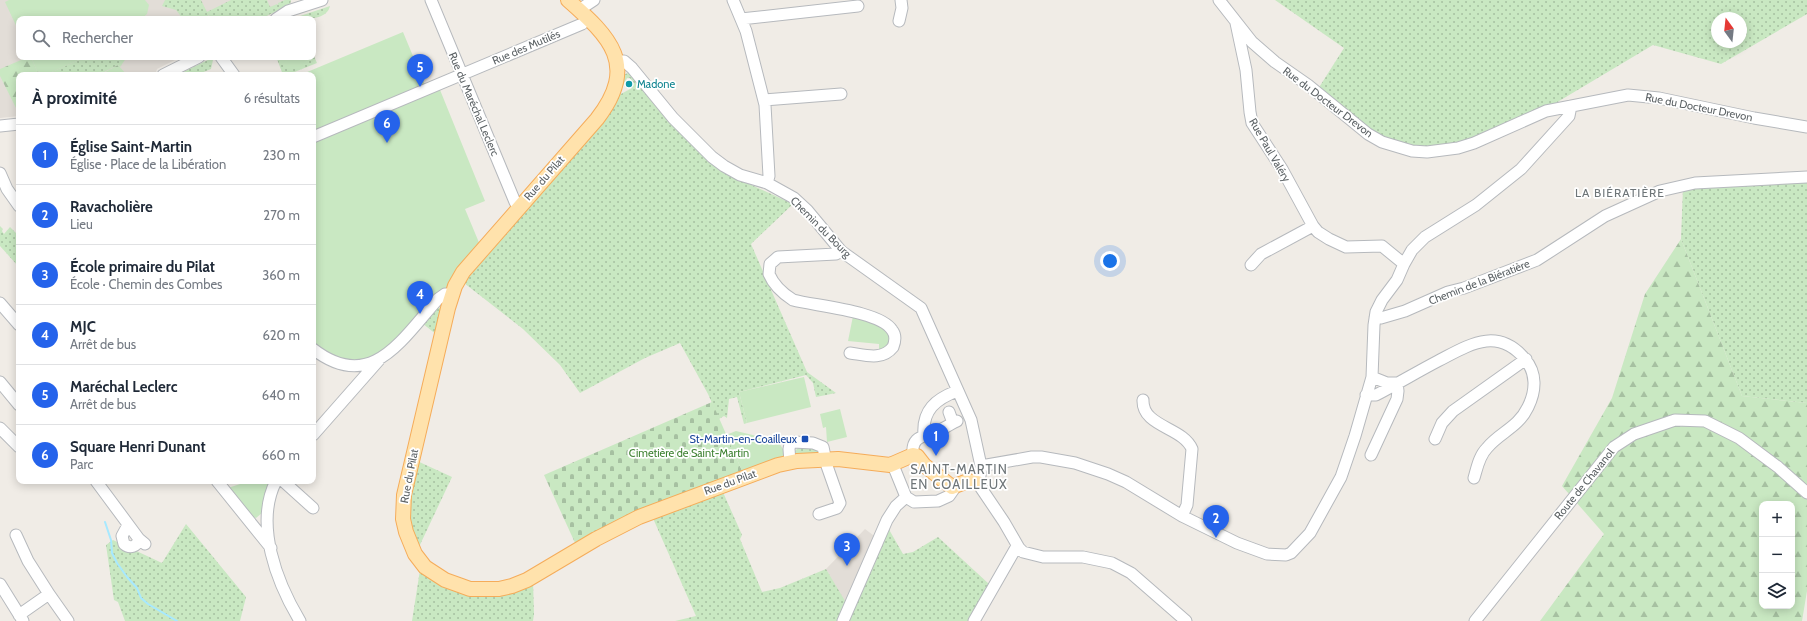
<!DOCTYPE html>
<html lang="fr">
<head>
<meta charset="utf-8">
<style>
	:root { --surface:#fff; --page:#f6f6f7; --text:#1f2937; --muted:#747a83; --line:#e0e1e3; --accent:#2563eb }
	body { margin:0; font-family:Cabin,sans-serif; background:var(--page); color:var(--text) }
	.controls { position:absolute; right:12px; bottom:12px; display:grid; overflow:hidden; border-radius:8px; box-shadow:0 2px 10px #0003 }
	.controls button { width:36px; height:36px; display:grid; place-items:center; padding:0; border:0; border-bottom:1px solid var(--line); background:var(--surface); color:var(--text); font:20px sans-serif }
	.compass { position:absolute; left:1711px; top:12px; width:36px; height:36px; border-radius:50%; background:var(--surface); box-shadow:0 2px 10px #0003; rotate:345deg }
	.you { position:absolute; left:1110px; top:261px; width:14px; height:14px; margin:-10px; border:3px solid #fff; border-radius:50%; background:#1a73e8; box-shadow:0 0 0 6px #1a73e833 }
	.badge { display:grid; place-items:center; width:26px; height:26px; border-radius:50%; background:var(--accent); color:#fff; font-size:13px; font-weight:700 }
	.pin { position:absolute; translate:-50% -33px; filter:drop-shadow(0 1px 2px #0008) }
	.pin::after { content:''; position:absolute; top:21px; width:14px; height:12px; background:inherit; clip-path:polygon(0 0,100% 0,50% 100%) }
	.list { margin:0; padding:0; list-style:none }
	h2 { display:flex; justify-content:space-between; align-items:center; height:52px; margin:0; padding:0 16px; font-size:17px }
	h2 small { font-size:13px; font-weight:400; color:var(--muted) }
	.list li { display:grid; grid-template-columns:26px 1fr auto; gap:12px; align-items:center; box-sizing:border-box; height:60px; padding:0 16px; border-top:1px solid var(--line) }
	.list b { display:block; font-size:15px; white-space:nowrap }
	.list p { margin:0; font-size:13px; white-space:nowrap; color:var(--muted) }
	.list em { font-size:13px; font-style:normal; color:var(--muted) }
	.icon { flex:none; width:22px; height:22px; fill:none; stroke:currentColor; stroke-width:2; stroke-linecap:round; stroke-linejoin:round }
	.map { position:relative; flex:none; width:1807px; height:621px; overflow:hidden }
	.search { position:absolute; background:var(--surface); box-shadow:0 2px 10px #0003; left:16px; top:16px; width:300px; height:44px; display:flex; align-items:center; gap:10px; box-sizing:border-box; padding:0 14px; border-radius:8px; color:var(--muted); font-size:15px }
	.panel { position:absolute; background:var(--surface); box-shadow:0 2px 10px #0003; left:16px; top:72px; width:300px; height:412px; border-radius:8px }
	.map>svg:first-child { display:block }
</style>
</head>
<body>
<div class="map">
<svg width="1807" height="621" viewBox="0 0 1807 621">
	<defs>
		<pattern id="grass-dots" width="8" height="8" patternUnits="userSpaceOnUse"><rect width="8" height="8" fill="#c9e8c2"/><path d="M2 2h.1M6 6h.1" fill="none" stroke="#a6c0a1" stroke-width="1.8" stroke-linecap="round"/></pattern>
		<pattern id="forest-firs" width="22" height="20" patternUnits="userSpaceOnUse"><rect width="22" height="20" fill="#c9e8c2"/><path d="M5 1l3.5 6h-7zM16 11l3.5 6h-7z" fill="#a6c0a1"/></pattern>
		<pattern id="cemetery-stones" width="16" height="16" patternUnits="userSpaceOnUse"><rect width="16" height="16" fill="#c9e8c2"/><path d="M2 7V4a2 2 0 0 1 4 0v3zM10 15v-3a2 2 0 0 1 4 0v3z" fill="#a6c0a1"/></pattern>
	</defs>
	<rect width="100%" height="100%" fill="#f0ece6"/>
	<path fill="#e2ddd7" d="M0,0h291l-1,5 -30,14h-241v38h162l-24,12 -1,3 -6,3h-131v41l-19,2z
		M865,529l12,9 -31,67 -20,-36z"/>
	<path fill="url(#grass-dots)" fill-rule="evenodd" d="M165,0h36l6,12 24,-12h36l3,7 7,-3 1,1v-2l7,-3h6l-1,5 -30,14h-49l-2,-4 -5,4h-21l-7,-9 -14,-4z
		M1275,0h532v14l-86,50 -68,-19 -119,71 -60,31 -84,1 -72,-59 26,-41zM1717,18h24v24h-24z
		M330,6c-3,15 -27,13 -39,13z
		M313,54l4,9 -30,12h-4l-6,-16 6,-2h30z
		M86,57h41l-7,10 -2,-2 -20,10 -51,-1z
		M212,58l1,2 -2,9 -15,6h-11l-2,-3z
		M628,73l7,5 6,10 63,69 19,15 70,32 -42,40 56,128 29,21 -20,4 -3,-14 -7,-8 -67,17 8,31 -3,1 -7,-27 -8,2 -2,19 -3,-2 -5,3 -11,-25 -28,-51 -35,15 -65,35 -20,-28 -37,-36 -59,-46 155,-188 13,-7v-7l-2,-3h-3l-6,12 2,-15z
		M1807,173v230l-65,-7 -61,-157 2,-51z
		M0,226l3,3 -1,2 2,3 6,-7 7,7h2v30l-1,2 -18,-20z
		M437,307l4,1 -4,27 -15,-12z
		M805,446l14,5v3l-24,4v-7l4,-4z
		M415,460l37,17 -34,72 -10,-27z
		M722,490l20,45 -2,4 22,53 18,-4 46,-19 22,37 -7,15h-166l21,-5 -44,-100z
		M186,524l60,73 -6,24h-115l-7,-19 -4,-2 -8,-55 7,-5 49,23z
		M887,526l16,28 10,-2 25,-15 51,47 -18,37h-124z
		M420,570l28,15 85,-4 1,33 -1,7h-121z"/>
	<path fill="url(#forest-firs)" fill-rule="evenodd" d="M28,57h3l6,14 12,4h-30v39l-19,-38v-7z
		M118,65l9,10h-29h2z
		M1681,239l61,157 65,7v188l-5,30h-262l64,-87 -42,-48 50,-88 33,-104zM1762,504h30v102h-30z"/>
	<path fill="url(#cemetery-stones)" d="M712,402l31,71 -167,72 -32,-70z"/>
	<path fill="#c9e8c2" d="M9,0h136l4,5 -2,9 -6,5h-122v13l-14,-30z
		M403,32l22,53 11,-5 49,121 -20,8 15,36 -25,33 -64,70 -13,9 -34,5 -31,-17v-270h-13z
		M31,57h55l-39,17 -10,-3z
		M292,57h15v3c-4,8 -15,10 -23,8l-1,-6z
		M853,316l17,3 19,13 1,9 -4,7 -7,2v-6l-31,-3z
		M804,377l7,30 -64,16 -8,-31z
		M840,409l7,28 -20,5 -1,-15 -3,1 -3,-14z
		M736,431l42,10 6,10 -1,7 -40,15 -17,-38z
		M249,481h21l-5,15 -3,17 -6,5 -5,-2 -23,-28z"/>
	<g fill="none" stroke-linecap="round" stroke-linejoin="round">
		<path stroke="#a7e9ff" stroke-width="2" d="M105,522l6,18 1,13 5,10 10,14 10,11 4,10 7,6 29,17"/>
		<defs>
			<path id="minor" d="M431,0l84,202 4,5
				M733,0l13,31 19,74 4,71 -2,7
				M1219,0l33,42 23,20 33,23 60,49 14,8 30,9 15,1 31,-4 16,-5 72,-32 82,-16 31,3 95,20 53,9
				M579,10l15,-10
				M276,19l12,-8 34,-11
				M741,19l117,-13
				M899,21l3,-13 -1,-8
				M1236,23l10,47 4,42 2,11 30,46 31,57 5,6 11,7 17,8 36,-1 22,18
				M221,57l13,18
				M618,61h6l8,7 41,50 39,39 12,9 16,9 27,8 27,15 13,12 34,41 80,57 50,112 10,46 -2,19 25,37 15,26 4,4 20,5h40l29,6 19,10 55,48
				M163,75l36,-18
				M764,100l77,-6
				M0,126l19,-2
				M313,137l269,-113 6,-6
				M0,173l7,16 12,17
				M841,251l-5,3 -58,3 -8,7 -1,10c5,12 13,19 24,26 23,6 87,11 99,30 4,5 3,12 1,17 -11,14 -28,8 -43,6
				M1251,265l10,-11 52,-28
				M0,303l19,22
				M1375,318h6l24,-7 43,-19 16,-4 73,-28 68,-44 55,-25 35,-8 112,-6
				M313,349c58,45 89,-10 125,-50l7,-5h7
				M1372,377l15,6h10
				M0,382l19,23
				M1366,395h10c21,-11 41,-23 62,-34 31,-16 59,-35 87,-2 12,14 11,32 3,48 -10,21 -28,25 -41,41 -8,8 -10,20 -13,30
				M1143,400c-1,27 40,27 49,49l-5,56 -5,11
				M949,412l4,11
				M0,428l19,19
				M313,435l66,-75
				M924,435c-2,-25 12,-36 33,-44
				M1435,439l7,-16 11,-12 73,-52
				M913,455c-2,-19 10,-18 24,-24 7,-2 13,-7 20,-10
				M1371,455l26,-56 1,-8 -1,-8
				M790,462l-1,-13 1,-5 3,-2 20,1 10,4 4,19 13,37 -3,5 -18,6
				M893,465l13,32 8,5 24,-1 11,-5 7,-10
				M981,466l51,-9h9l34,6 33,11 18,8 56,34 55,27 30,11 19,1 5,-2 19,-20 31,-56 14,-41 17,-59 2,-52 2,-13 6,-12 15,-20 7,-16 8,-14 13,-13 51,-32 45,-36 48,-53 2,-10
				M96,481l43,58 6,5
				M217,481l54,67
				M276,481c-22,43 1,102 24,140
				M283,481l30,27
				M128,525l-6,11 2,8c6,5 13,3 15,-5
				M16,535l12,26 21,33 -30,21
				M0,584l23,37
				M49,594l19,27
				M843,621l44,-101 9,-14 10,-9
				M974,621l43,-75
				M1475,621l139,-174 20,-13 41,-14 30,1 34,17 39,29 29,26"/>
			<path id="major" d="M568,0c42,37 71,65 29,119l-134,153 -8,14 -7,22 -44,187 -1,24 3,13 9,22 10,13 20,13 14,5 11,4h29l13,-3 15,-6 69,-41 43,-22 139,-52 19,-4 41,-2 52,6 23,-10 4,1 7,9 28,22 16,-6 10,2"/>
		</defs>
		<use href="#minor" stroke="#b6b9bd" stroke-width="13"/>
		<use href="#major" stroke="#f5ac5a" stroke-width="16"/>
		<use href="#minor" stroke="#fff" stroke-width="11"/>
		<use href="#major" stroke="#ffe2ac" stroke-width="14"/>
	</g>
	<circle fill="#0f9aa8" stroke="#fff" stroke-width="1.5" cx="629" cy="84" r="4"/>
	<rect fill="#1a4fb4" stroke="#fff" stroke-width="1.5" x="801" y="435" width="8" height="8" rx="2"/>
	<g text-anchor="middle" stroke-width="3.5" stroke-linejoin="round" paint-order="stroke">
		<g font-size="11" fill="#5d6366" stroke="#fff">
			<text transform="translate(526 47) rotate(-23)" y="4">Rue des Mutilés</text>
			<text transform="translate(1328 102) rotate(37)" y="4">Rue du Docteur Drevon</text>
			<text transform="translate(474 104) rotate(67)" y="4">Rue du Maréchal Leclerc</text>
			<text transform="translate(1699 107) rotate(11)" y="4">Rue du Docteur Drevon</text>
			<text transform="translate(1270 150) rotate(60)" y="4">Rue Paul Valéry</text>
			<text transform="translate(544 178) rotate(-49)" y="4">Rue du Pilat</text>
			<text transform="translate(821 227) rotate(45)" y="4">Chemin du Bourg</text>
			<text transform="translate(1479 282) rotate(-21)" y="4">Chemin de la Biératière</text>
			<text transform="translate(409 476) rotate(-79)" y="4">Rue du Pilat</text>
			<text transform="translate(730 482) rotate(-20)" y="4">Rue du Pilat</text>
			<text transform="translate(1584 484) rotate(-51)" y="4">Route de Chavanol</text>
		</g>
		<g font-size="11" fill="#0d838f" stroke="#fff" text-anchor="start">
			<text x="637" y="88">Madone</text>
		</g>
		<g font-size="11" fill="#164399" stroke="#fff" text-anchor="end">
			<text x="797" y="443">St-Martin-en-Coailleux</text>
		</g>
		<g font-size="11" fill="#3d8131" stroke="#fff">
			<text x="689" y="457">Cimetière de Saint-Martin</text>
		</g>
		<g font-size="12" letter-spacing="1" fill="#6e7578" stroke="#fff">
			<text x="1620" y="197">LA BIÉRATIÈRE</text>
		</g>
		<g font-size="13" letter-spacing="1" fill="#6e7578" stroke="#fff">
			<text x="959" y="474">SAINT-MARTIN<tspan x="959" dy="15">EN COAILLEUX</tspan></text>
		</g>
	</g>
</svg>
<div class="controls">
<button>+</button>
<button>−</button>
<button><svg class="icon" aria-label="layers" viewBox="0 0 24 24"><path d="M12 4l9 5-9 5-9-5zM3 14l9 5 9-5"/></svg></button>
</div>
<svg class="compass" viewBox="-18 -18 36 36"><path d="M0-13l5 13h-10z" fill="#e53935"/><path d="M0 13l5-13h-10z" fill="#747a83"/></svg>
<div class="you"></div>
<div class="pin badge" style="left:936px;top:456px">1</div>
<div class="pin badge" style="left:1216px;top:538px">2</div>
<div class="pin badge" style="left:847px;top:566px">3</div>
<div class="pin badge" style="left:420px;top:314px">4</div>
<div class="pin badge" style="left:420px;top:87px">5</div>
<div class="pin badge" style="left:387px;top:143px">6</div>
<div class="search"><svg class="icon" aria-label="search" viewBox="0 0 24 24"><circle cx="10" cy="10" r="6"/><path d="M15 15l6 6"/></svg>Rechercher</div>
<section class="panel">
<h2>À proximité<small>6 résultats</small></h2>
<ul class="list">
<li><span class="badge">1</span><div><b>Église Saint-Martin</b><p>Église · Place de la Libération</p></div><em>230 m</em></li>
<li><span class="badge">2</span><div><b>Ravacholière</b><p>Lieu</p></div><em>270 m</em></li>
<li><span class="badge">3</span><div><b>École primaire du Pilat</b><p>École · Chemin des Combes</p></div><em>360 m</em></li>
<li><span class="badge">4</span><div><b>MJC</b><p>Arrêt de bus</p></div><em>620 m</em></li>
<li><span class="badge">5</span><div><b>Maréchal Leclerc</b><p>Arrêt de bus</p></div><em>640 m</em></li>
<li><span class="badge">6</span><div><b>Square Henri Dunant</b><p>Parc</p></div><em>660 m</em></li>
</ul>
</section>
</div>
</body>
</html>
